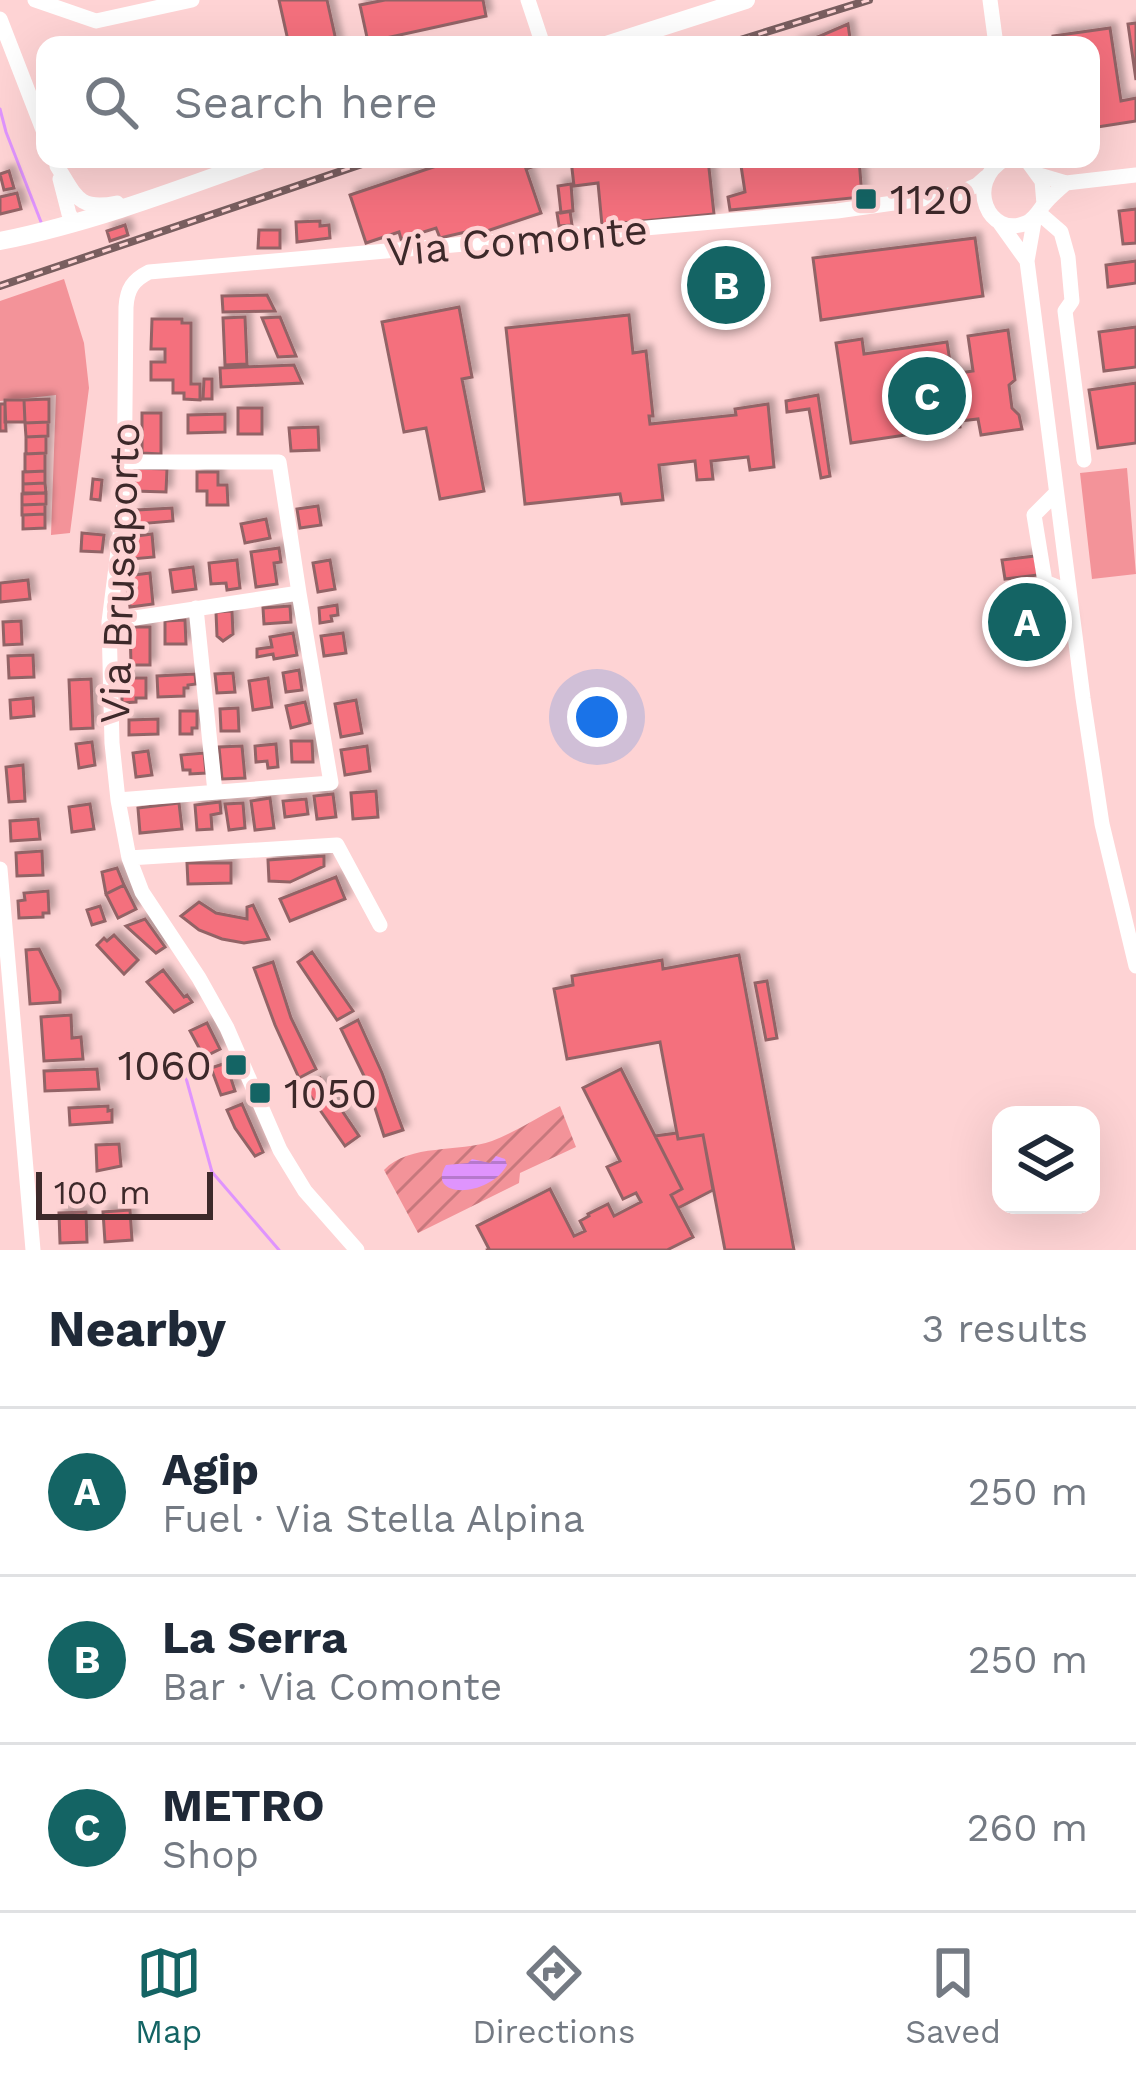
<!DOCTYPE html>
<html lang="en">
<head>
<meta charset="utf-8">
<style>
	:root { --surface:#fff; --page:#f2f2f3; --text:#1f2937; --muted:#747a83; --line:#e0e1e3; --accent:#146464 }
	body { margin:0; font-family:"Work Sans",sans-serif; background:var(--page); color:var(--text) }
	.controls { position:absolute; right:36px; bottom:36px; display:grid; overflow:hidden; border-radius:24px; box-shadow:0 12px 48px #0002 }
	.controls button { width:108px; height:108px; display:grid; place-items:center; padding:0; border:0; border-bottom:3px solid var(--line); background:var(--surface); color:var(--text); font:60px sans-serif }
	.scale { position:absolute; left:36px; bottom:30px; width:177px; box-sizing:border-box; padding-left:12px; border:6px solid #3d292a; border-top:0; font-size:33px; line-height:42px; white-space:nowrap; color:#3d292a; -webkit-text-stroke:9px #fed3d4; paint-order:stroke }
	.you { position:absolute; left:597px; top:717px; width:42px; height:42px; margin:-30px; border:9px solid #fff; border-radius:50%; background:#1a73e8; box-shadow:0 0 0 18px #1a73e833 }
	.badge { display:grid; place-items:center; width:78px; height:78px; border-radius:50%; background:var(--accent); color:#fff; font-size:39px; font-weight:700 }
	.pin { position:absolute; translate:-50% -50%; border:6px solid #fff; box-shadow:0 3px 12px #0006 }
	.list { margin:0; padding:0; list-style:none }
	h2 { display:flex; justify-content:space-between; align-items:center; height:156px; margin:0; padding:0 48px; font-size:51px }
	h2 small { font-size:39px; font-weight:400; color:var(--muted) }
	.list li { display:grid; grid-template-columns:78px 1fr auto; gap:36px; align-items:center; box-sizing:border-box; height:168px; padding:0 48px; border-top:3px solid var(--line) }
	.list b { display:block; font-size:45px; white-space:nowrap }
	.list p { margin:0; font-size:39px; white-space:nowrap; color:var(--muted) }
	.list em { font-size:39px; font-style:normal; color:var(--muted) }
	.icon { flex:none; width:66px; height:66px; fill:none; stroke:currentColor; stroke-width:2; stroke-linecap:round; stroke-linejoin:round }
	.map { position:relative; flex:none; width:1136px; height:1250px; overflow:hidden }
	.search { position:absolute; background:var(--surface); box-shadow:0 12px 48px #0002; left:36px; right:36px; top:36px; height:132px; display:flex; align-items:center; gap:30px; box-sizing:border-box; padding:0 42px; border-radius:24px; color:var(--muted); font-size:45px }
	.sheet { height:660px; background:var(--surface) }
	nav { display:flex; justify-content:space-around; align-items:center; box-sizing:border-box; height:168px; border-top:3px solid var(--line); background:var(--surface); font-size:33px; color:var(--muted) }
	nav a { display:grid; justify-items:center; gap:6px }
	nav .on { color:var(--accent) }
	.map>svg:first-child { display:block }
</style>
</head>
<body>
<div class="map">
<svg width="1136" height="1250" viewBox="0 0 1136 1250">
	<defs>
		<pattern id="garden-furrows" width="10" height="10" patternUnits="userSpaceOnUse" patternTransform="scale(3)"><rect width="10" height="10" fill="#f39399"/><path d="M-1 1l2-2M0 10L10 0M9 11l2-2" fill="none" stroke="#c6787d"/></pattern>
		<pattern id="water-rules" width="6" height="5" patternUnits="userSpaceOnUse" patternTransform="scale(3)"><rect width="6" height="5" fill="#df94fd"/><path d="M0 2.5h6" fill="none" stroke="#b679cd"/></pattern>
		<filter id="shadow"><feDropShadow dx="5.5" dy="-5.5" stdDeviation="3" flood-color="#0004"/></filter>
	</defs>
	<rect width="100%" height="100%" fill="#fed3d4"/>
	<path fill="#f39399" d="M64,279l20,64 5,45 -19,145 -19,2 5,-140 -56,6v-100z
		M1127,468l9,106 -44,5 -12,-106z"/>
	<path fill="url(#garden-furrows)" d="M560,1106l16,41 -56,26 -1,10 -101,50 -34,-63c26,-27 75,-17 108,-29 24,-9 46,-24 68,-35z"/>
	<path fill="url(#water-rules)" d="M496,1156l9,3 2,6c-18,33 -82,34 -61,0l22,-2 4,-4 18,4z"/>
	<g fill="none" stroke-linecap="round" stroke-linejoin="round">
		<path stroke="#df94fd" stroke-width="3" d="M0,109l6,23 35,90
			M186,1078l26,94 67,78"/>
	</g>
	<path fill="#f46f7d" stroke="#926466" stroke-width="3" filter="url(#shadow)" d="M279,0h48l10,45h-48z
		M385,0h98l3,16 -118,26 -8,-37z
		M1136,23v57l-8,-56z
		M848,24l3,21h-27l-4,-9z
		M1110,28l11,73 15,-3v23l-45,7v-83h-37l-1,-9z
		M820,36l4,9h-32z
		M457,159h78l2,6 -11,4 15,44 -66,22 -1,-5 -34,8 -4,-10 -35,11 -2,-7 -33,11 -16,-48z
		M708,159l6,55 -112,11 -4,-42 -24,3 -3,-26z
		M740,159h119l3,38 -132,13 -2,-13 17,-5z
		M9,171l5,17 -10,2 -4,-16z
		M571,184l2,27 -12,2 -3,-27z
		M17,193l4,16 -21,5v-17z
		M1136,209v34l-13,1 -4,-33z
		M570,211l2,14 -13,1 -2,-13z
		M320,221v5l9,-1 1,13 -33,4 -1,-20z
		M125,225l3,10 -18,6 -3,-10z
		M259,230h21v18h-22z
		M975,238l8,58 -162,24 -8,-62z
		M733,253l9,62 -22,3 -9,-62z
		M1136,261v22l-28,4 -2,-22z
		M267,295l8,16 -52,1 -1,-16z
		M459,307l13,70 -10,2 22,112 -44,8 -14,-71 -22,4 -22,-110z
		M629,315l4,38 13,-2 7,65h-4l1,8 86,-9 -1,-6 33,-5 6,63 -24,3 -2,-13 -37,4 2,18 -16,1 -2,-19 -36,4 4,35 -41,4 -2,-10 -95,10 -19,-176z
		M245,317l2,47 -22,1 -2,-47z
		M280,317l16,39 -18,1 -16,-39z
		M152,319h30v4h9v61h9v16l-16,-1v-6h-11v-13h-22v-18h14v-13h-14z
		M1136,327v40l-32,4 -5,-39z
		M1008,330l7,50 -6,5 3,23 7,7 3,14 -41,6 -3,-16 -18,2v6l-109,16 -15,-100 26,-4 2,15 83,-12 5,32 21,-3 -5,-35z
		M294,365l8,18 -81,4 -1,-19z
		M204,379h8v20h-9z
		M1136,383v60l-38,5 -9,-58z
		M818,395l12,81 -9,2 -12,-69 -22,3 -1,-11z
		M49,399v23l-24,1 -1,-23z
		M5,400h19l1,22h-20z
		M0,404h5l1,27h-6z
		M238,408h24v26h-24z
		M142,413h19v41l-19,-1z
		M225,414v18l-37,1v-18z
		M48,422v14l-22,1 -1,-14z
		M318,427l1,23 -28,1 -2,-23z
		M46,436v17l-20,1v-17z
		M45,453v18l-20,1v-18z
		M135,468l32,1 -1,23 -32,-1z
		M45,471v12l-22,1v-12z
		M197,472h21v13h9l1,20h-21v-14h-10z
		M93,479l9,1 -2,20 -9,-1z
		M45,483l1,10h-23v-9z
		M46,493v11l-24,1v-11z
		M45,504v10l-23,1v-10z
		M318,506l3,19 -21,3 -3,-19z
		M172,508l1,13 -35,3 -1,-14z
		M45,514v14l-22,1v-14z
		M266,519l4,19 -25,5 -4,-19z
		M82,533l22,2 -2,17 -21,-1z
		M152,534l2,23 -22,2 -3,-22z
		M279,548l2,14 -7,1 3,21 -21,3 -5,-35z
		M1035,556l3,19 -33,4 -3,-19z
		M237,560l3,28 -13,2 -1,-7 -15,1 -2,-21z
		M330,560l5,29 -17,3 -5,-29z
		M193,567l3,22 -23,3 -3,-22z
		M150,573l3,31 -23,3 -4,-31z
		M28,580l2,19 -30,3v-19z
		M1029,592l4,40 -13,2 -5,-40z
		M337,605l1,10 -7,1 1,5 -12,2 -1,-15z
		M290,606l1,16 -27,2 -1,-16z
		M232,611l1,23 -10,7 -6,-5 -1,-24z
		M185,620l1,24h-21v-23z
		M21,621l1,23 -18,1 -1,-23z
		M130,627h20v38h-19z
		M293,633l4,22 -23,4 -1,-5 -16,3v-8l15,-2 -2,-10z
		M343,633l3,20 -22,3 -3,-20z
		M33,655l1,22 -25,1 -1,-22z
		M299,670l3,20 -16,2 -3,-19z
		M233,673l2,19 -18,1 -2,-19z
		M195,674l1,10 -8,1v3h-4v8l-26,1 -1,-21z
		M122,678h24v20h-10v4l-14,1z
		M268,678l4,29 -19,3 -4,-29z
		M91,679l2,49 -22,1 -2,-49z
		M33,698l1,18 -23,2 -1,-18z
		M356,700l6,33 -21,4 -6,-33z
		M305,702l5,21 -19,5 -5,-22z
		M238,708l1,23h-18l-1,-22z
		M180,711h17v17h-5v6h-12z
		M158,719v15l-29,1v-15z
		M291,741h21l1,21h-21z
		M92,742l3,23 -16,3 -3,-24z
		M276,744l2,23 -10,1 -1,-7 -11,1 -1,-16z
		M242,746l3,32 -23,1 -3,-32z
		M367,746l3,25 -25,4 -4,-25z
		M148,751l4,24 -16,2 -3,-24z
		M204,753l2,20 -16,1v-4h-7l-2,-15z
		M23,765l2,36 -16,1 -3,-35z
		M376,791l2,26 -25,2 -2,-26z
		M333,794l3,23 -19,2 -3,-23z
		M270,798l4,30 -19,2 -4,-29z
		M306,799l2,15 -23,3 -2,-16z
		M220,802l1,11 -10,2 1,14 -15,1 -2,-25z
		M179,803l3,26 -42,4 -2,-25z
		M243,803l2,25 -16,2 -4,-26z
		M90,804l4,25 -22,3 -3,-25z
		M38,819l2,20 -29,2 -1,-20z
		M42,851l1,24 -26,1 -1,-23z
		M324,856v10l-34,16 -21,-1 -1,-21z
		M187,863h44v20l-43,1z
		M117,868l7,17 -18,9 -4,-22z
		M336,877l9,22 -55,22 -10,-22z
		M124,885l12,24 -18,9 -12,-24z
		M48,891l1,22h-6v4l-24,1 -1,-17 7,-1 -1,-7z
		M199,902l17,11 31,6v-12l6,-2 16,34 -25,4 -22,-4 -23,-9 -18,-14z
		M100,906l5,15 -13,4 -5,-15z
		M145,919l20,28 -9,6 -30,-27z
		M114,935l24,25 -14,14 -27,-29 7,-7 3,3z
		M39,949l21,42v11l-30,2 -4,-54z
		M312,952l41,59 -16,9 -39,-58z
		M739,955l55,295h-69l-22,-115 -25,4 -18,-97 -93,17 -13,-70 19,-4 -1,-9 90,-16 1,9z
		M273,962l18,56 25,51 -17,9 -24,-53 -21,-57z
		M163,970l21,27 3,-2 5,7 -18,10 -27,-30z
		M767,981l10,57 -11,2 -11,-57z
		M71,1015l1,23 9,-1 2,22 -39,2 -3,-44z
		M358,1020l24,53 21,57 -19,6 -18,-56 -25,-51z
		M207,1023l13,26 -16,8 -14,-26z
		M226,1063l9,28 -14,4 -10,-27z
		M97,1069l2,20 -54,2 -1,-20z
		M621,1069l61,120 -11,6 22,42 -26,13h-181l3,-1 -12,-23 73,-37 24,47 11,-5 -5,-10 9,-5 -1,-2 20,-10 6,12 27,-14 -5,-9 -13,6 -16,-32 13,-6 -37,-73z
		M320,1078l39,58 -14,10 -41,-59z
		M242,1104l21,48 -8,4 -20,-28 -8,-18z
		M108,1106v5l4,-1v12l-42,3 -1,-17z
		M677,1133l1,6 25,-4 10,55 -35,18 -7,-13 11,-6 -27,-53z
		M119,1144l2,22 -24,5 -1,-26z
		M130,1210l2,30 -27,2 -2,-30z
		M86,1212l1,30 -27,1 -1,-30z"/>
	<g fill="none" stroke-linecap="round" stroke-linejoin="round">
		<path stroke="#fff" stroke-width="15" d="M35,0l61,21 96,-21
			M528,0l15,45
			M990,0l6,45
			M0,19l45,116
			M1005,159c-41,24 -16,80 21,64 9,-4 13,-13 19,-20 6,-7 14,-14 21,-20
			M1026,159l16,22 2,23
			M57,166c19,30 21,45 60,37
			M1039,175l27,8 70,-8
			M60,179l9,35 5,8
			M1039,213l22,19 7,25 4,44 -7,10 19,149
			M1035,216l-8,45 56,437 19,126 34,142
			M999,222l28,39
			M126,462h153l20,131
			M1056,493l-22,22 11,67 24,10
			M196,608l19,184
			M109,622l190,-29 32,190 -213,17
			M129,858l208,-13 43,80
			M0,869l33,381
			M357,1250l-52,-59 -25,-41 -53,-122 -28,-50 -57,-86 -13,-34 -11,-58 -6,-57 -3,-121 15,-118 2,-197c1,-18 7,-27 23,-35l688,-61 120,-17 20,-9 9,-8"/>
		<path stroke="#fff" stroke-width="18" d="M606,45l140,-45
			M0,241c90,-18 177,-51 263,-82"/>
		<defs>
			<path id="rail" d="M724,45l145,-45
				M0,286l377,-127"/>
		</defs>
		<use href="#rail" stroke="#795e5f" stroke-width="8"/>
		<use href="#rail" stroke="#fed3d4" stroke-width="3" stroke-dasharray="9" stroke-linecap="butt"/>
	</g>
	<g fill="#146464" stroke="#fed3d4" stroke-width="4.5">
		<rect x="854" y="187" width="24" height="24" rx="6"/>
		<rect x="224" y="1053" width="24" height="24" rx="6"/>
		<rect x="248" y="1081" width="24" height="24" rx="6"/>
	</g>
	<g text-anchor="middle" stroke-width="9" stroke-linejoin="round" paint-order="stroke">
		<g font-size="42" fill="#3d292a" stroke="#fed3d4" text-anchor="start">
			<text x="890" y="214">1120</text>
			<text x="212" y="1080" text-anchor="end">1060</text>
			<text x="284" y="1108">1050</text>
		</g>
		<g font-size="42" fill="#3d292a" stroke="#fed3d4">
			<text transform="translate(517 240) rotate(-5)" y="15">Via Comonte</text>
			<text transform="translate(119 573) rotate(-88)" y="15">Via Brusaporto</text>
		</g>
	</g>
</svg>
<div class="controls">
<button><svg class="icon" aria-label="layers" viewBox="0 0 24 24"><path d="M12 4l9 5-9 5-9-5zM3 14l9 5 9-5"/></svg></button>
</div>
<div class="scale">100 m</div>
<div class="you"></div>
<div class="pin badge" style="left:1027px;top:622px">A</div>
<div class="pin badge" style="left:726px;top:285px">B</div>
<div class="pin badge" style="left:927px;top:396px">C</div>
<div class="search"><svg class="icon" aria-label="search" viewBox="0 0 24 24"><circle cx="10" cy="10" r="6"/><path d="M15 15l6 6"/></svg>Search here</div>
</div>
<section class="sheet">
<h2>Nearby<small>3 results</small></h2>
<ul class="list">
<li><span class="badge">A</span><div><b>Agip</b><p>Fuel · Via Stella Alpina</p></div><em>250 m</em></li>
<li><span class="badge">B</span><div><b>La Serra</b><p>Bar · Via Comonte</p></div><em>250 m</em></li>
<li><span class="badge">C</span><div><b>METRO</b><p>Shop</p></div><em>260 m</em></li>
</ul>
</section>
<nav>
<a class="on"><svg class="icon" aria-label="map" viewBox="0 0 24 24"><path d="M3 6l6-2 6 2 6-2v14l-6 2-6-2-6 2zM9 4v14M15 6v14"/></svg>Map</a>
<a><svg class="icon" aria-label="directions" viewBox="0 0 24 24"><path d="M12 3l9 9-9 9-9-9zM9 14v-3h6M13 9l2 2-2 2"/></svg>Directions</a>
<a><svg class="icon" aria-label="saved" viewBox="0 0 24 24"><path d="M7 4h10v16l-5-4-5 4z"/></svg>Saved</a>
</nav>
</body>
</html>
